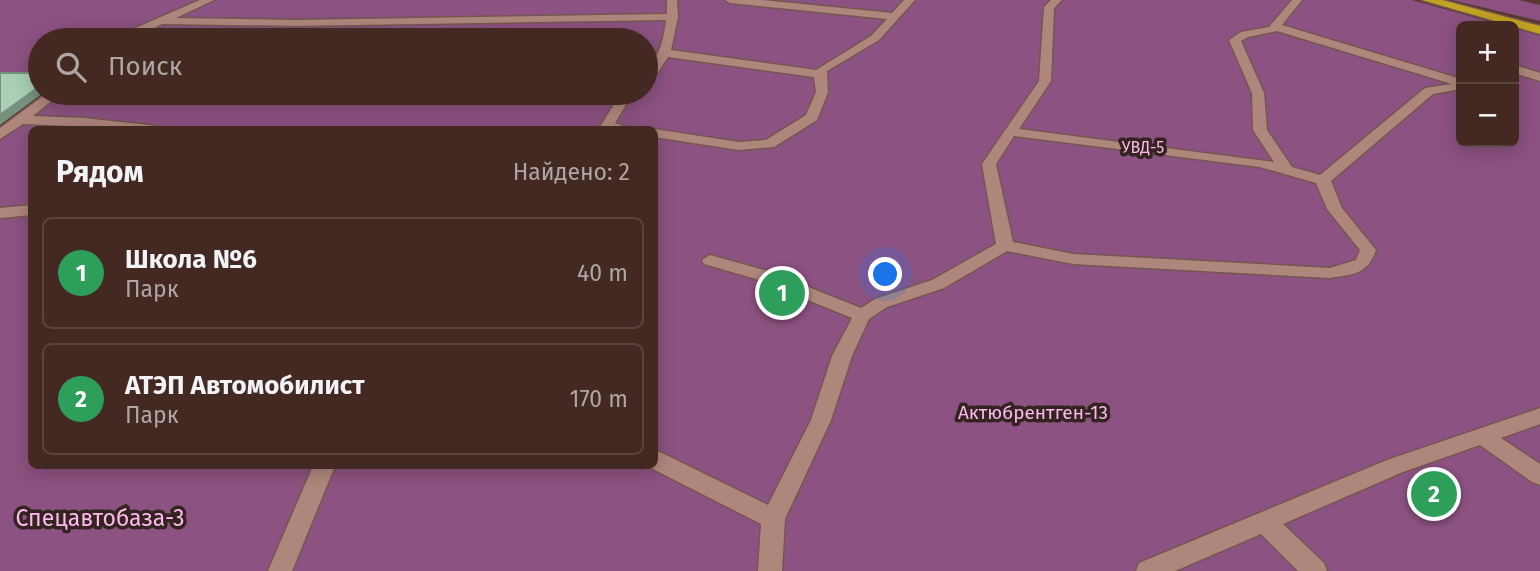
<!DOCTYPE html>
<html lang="ru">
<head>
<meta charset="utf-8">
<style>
	:root { --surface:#442923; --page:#4b312b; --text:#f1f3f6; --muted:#afa6a6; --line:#5c4541; --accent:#e69b98 }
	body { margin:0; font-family:"Fira Sans",sans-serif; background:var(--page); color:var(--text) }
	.controls { position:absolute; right:21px; top:21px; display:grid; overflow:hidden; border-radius:10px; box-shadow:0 4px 18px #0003 }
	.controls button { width:63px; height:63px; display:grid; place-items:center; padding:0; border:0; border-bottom:2px solid var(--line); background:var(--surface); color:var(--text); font:35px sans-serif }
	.you { position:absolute; left:886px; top:275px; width:24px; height:24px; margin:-18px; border:5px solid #fff; border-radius:50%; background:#1a73e8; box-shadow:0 0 0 10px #1a73e833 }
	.badge { display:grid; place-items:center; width:46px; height:46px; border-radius:50%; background:var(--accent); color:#fff; font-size:23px; font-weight:700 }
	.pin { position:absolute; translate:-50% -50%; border:4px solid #fff; box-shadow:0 2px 7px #0006 }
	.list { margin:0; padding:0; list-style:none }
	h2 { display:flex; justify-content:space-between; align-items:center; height:91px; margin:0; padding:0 28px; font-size:30px }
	h2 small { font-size:23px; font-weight:400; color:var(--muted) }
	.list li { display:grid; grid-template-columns:46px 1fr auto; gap:21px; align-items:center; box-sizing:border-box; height:112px; margin:0 14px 14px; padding:0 14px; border:2px solid var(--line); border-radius:10px }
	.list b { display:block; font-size:26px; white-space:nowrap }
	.list p { margin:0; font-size:23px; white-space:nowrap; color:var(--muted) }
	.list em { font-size:23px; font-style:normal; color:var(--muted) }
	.icon { flex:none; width:38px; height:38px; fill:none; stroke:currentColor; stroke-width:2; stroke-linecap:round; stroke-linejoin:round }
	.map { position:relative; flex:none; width:1540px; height:571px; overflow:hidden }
	.search { position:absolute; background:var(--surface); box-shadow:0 4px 18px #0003; left:28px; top:28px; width:630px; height:77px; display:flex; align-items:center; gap:18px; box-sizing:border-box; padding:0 24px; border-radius:38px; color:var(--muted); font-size:26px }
	.panel { position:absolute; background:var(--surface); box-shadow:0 4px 18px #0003; left:28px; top:126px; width:630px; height:343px; border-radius:10px }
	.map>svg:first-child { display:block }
</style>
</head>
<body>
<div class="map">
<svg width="1540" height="571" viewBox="0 0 1540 571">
	<rect width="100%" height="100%" fill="#5a372f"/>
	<path fill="#8c5281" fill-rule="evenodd" d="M0,0h1412l93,26h-44v116h53v-114l26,8v535h-1540v-436l55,-42h591v-53h-606v34h-40zM32,130h622v336h-622z"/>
	<path fill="#8c5181" d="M1452,0h67l21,5v16z"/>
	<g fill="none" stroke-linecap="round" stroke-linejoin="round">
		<defs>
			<path id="minor" d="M200,0h14l-38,18 120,2 371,-6v-14h10l1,17 -7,33 145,20 55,-34 16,-17 -157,-16 -5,-3h36l131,13 12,-13h11l-36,40 -52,31 1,21 -11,28 -43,27 -35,3 -85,-13v-7h-2l2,-1 85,13 27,-2 40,-25 10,-23 -2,-15 -146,-20 -10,15 -12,9v-10c13,-14 18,-32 20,-51l-370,6 -134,-2 -30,16h-13l14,-11z
				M1051,0h11l-8,8 -3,73 -32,48 255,33 -21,-32 -1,-37 -23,-53 12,-8 28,-5 23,-27h10l-20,25 179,54v10l-28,5 -102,87 11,27 34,42c-9,25 -22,24 -46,28l-257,-14 -66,-13 -63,37 -57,19 -18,12 -17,37 -21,64 -46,99 -3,52h-24l3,-47 -114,-58h7v-16l8,3 106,52 43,-85 21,-64 20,-38 -96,-39 -52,-15 -2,-4 8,-5 58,16 93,37 14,-9 57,-19 64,-36 -14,-80 57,-83 5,-74zM1277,31l175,53 -27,4 -105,87 -28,-8 -25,-37 -3,-37 -23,-52 7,-4zM1014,136l246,31 56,16 11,26 33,41 -4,10 -26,8 -257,-14 -60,-12 -17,-78z
				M1504,18l5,3c-5,6 -12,6 -19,5z
				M1514,65l26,8v8l-26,-8z
				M47,93h14l-28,23 51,2 73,8 6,4 -140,-6 -23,15v-11z
				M621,93h12l-18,30 20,7h-37z
				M32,205v10l-32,3v-10z
				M1540,408v16l-39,14 39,26v21l-8,-3 -52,-37 -77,27 -120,52 41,39 3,8h-29l-37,-37 -86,37h-39l3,-8 248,-103z
				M313,466h22l-43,105h-24z"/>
			<path id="highway" d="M1422,0h20l98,26v8z"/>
		</defs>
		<use href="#minor" stroke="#745751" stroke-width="3"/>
		<use href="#highway" stroke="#745751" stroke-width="3"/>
		<use href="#minor" fill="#ae867c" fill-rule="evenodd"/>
		<use href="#highway" fill="#c1a321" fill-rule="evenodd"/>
	</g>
	<path fill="#77917f" d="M40,79v14h3l-43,32v-10z"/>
	<path fill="#aacfb5" stroke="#77917f" stroke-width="2" d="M0,73h40v6l-4,3h4v4l-40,29z"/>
	<g text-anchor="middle" stroke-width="7" stroke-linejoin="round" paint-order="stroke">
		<g font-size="16" fill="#feb8ef" stroke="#342420">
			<text x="1143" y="153">УВД-5</text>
		</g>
		<g font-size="19" fill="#feb8ef" stroke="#342420">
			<text x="1033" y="419">Актюбрентген-13</text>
		</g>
		<g font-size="23" fill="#feb8ef" stroke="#342420">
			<text x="100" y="526">Спецавтобаза-3</text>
		</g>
	</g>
</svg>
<div class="controls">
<button>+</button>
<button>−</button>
</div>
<div class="you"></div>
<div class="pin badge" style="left:782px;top:293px;background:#2e9e5b">1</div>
<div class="pin badge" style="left:1434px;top:494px;background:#2e9e5b">2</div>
<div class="search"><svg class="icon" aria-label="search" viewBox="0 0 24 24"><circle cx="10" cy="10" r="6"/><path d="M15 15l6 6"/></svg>Поиск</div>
<section class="panel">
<h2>Рядом<small>Найдено: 2</small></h2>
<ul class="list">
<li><span class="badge" style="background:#2e9e5b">1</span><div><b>Школа №6</b><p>Парк</p></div><em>40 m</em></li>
<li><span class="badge" style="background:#2e9e5b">2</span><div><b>АТЭП Автомобилист</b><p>Парк</p></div><em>170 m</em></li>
</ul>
</section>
</div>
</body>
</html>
